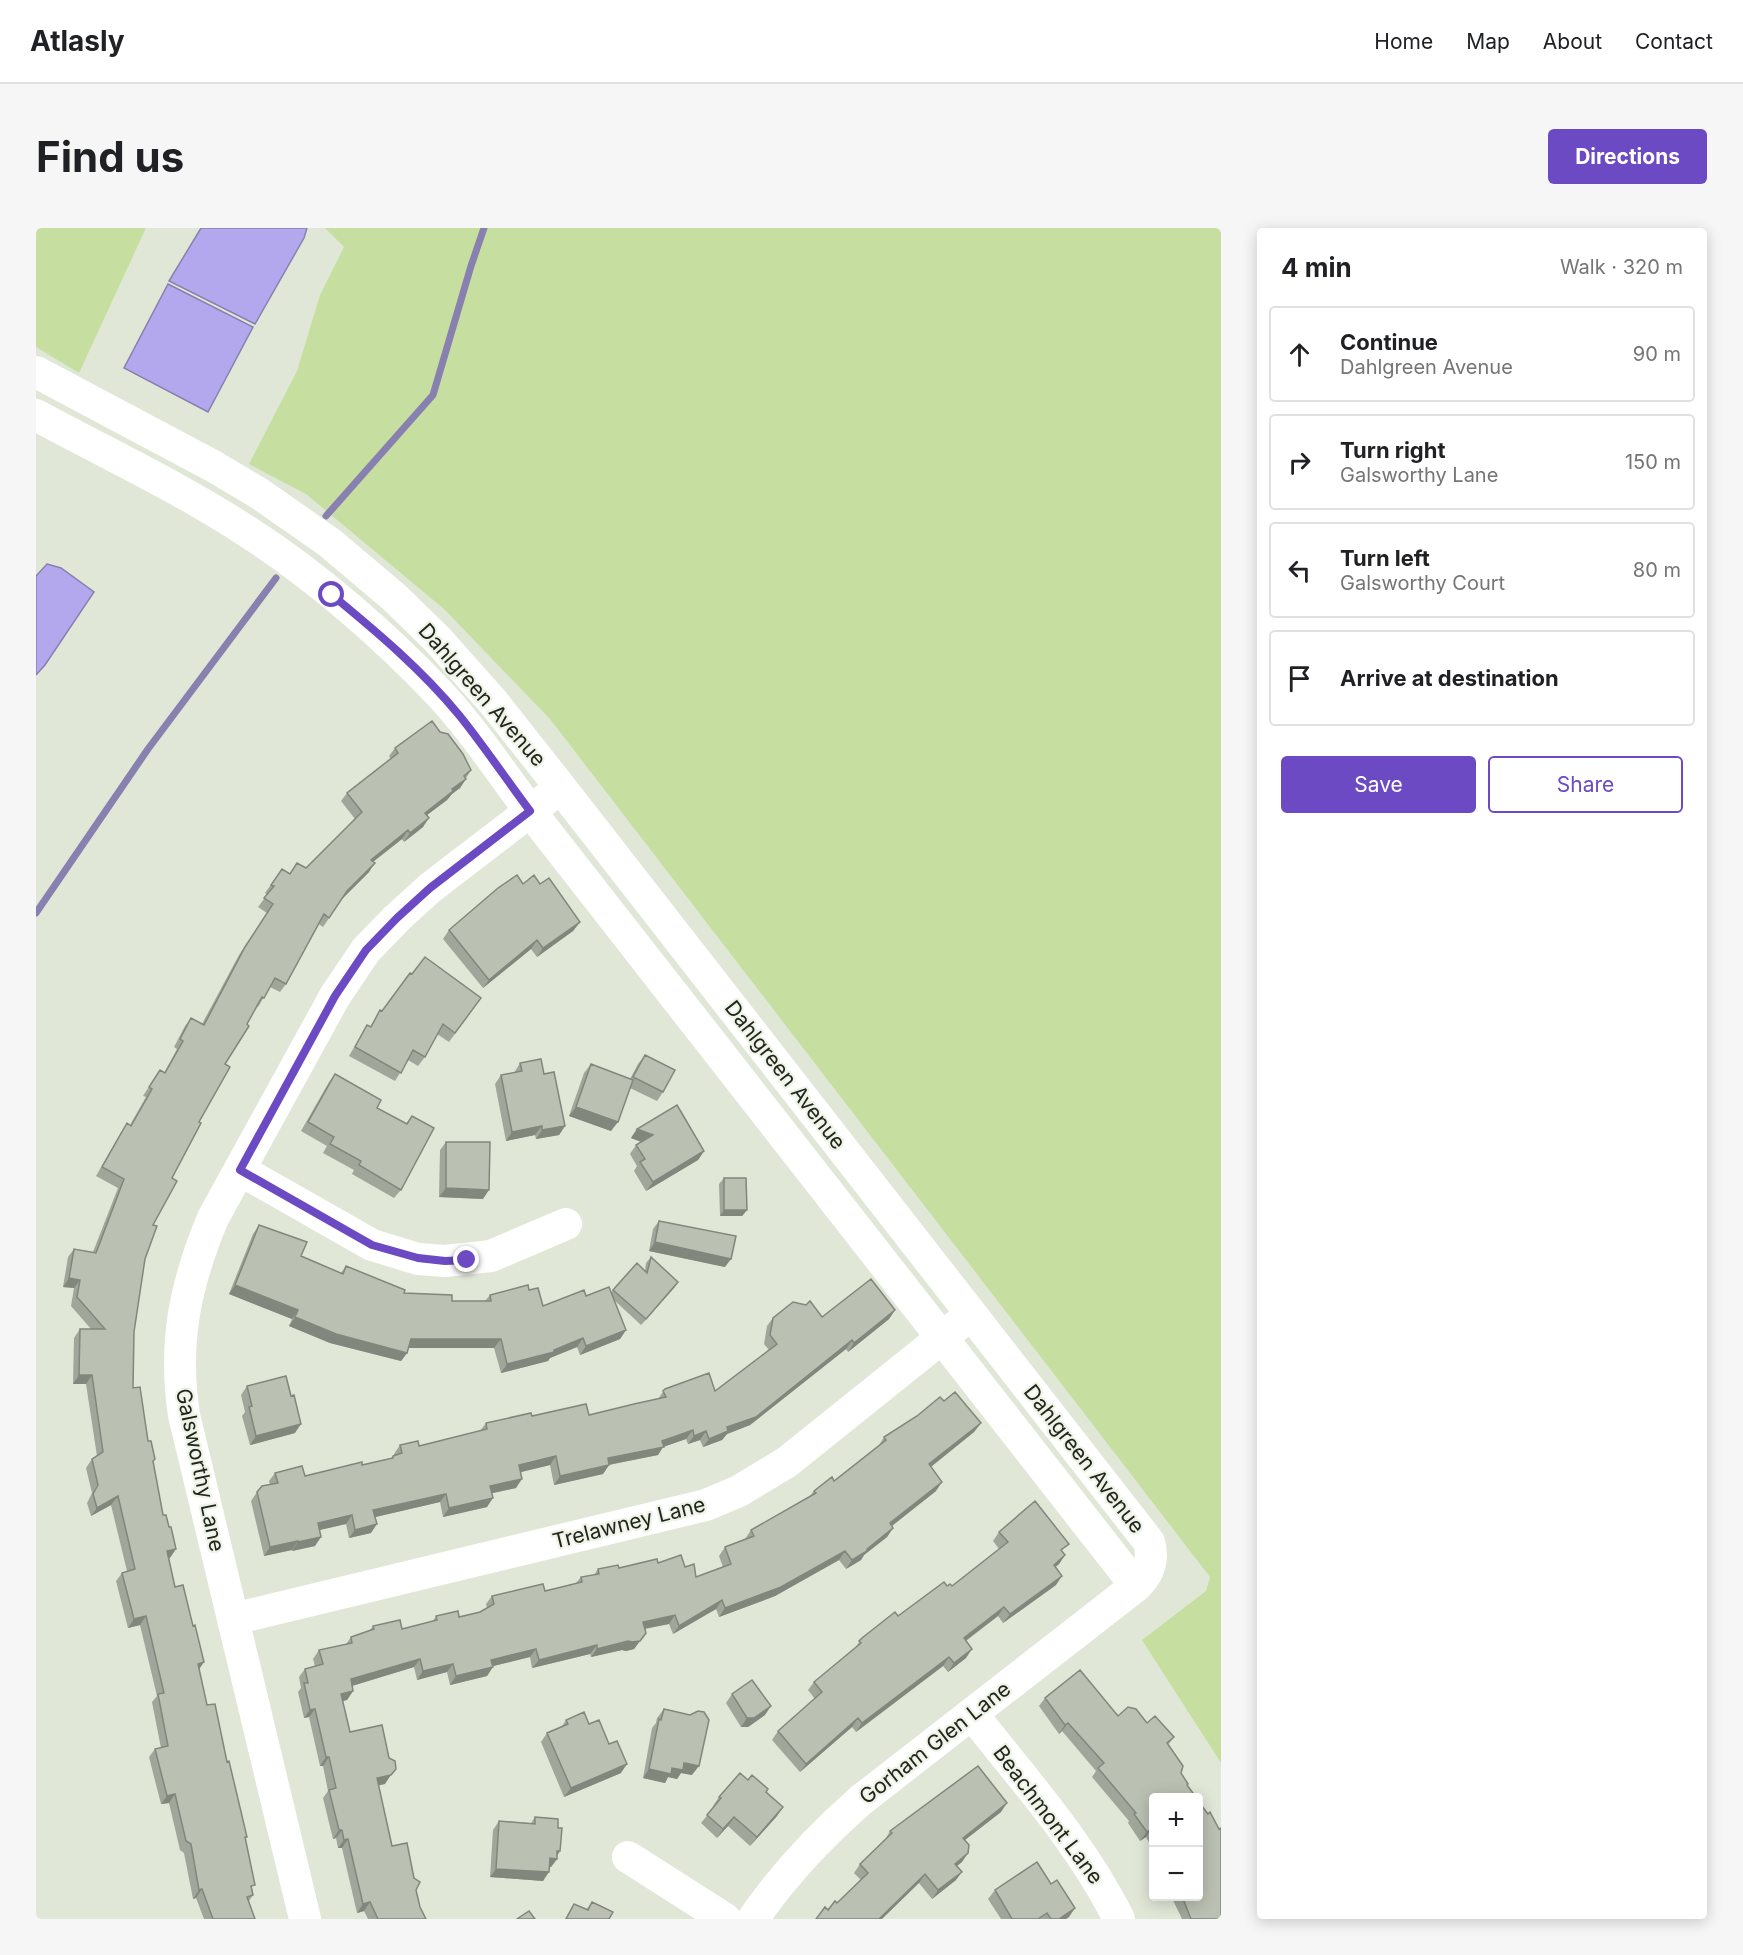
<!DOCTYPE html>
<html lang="en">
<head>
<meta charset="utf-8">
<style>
	:root { --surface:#fff; --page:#f6f6f6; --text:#202124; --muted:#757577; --line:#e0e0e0; --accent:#6c4ac3 }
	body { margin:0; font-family:Inter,sans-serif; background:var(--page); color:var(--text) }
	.controls { position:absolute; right:18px; bottom:18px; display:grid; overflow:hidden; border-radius:6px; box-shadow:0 3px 15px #0003 }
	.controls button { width:54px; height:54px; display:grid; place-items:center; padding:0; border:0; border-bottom:2px solid var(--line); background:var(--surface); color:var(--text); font:30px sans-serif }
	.stop { position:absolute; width:18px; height:18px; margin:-14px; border:4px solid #6c4ac3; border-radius:50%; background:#fff }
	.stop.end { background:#6c4ac3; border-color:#fff; box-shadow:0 2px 6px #0008 }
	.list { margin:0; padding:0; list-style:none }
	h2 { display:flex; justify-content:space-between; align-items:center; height:78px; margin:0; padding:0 24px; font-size:26px }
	h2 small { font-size:20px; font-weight:400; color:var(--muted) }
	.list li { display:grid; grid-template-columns:39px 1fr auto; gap:18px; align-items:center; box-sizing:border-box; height:96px; margin:0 12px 12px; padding:0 12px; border:2px solid var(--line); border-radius:6px }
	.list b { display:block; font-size:22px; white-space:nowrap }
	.list p { margin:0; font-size:20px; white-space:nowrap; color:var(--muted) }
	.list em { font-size:20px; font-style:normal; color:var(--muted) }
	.actions { display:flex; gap:12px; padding:18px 24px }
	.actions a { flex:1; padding:14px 0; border:2px solid var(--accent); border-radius:6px; text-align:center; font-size:21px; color:var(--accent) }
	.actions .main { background:var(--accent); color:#fff }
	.icon { flex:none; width:33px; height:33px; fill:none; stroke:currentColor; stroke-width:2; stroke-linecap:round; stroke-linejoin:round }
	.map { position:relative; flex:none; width:1185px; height:1691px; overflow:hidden; border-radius:6px }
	header { display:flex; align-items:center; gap:36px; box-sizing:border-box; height:84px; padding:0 30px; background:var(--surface); border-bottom:2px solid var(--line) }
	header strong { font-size:28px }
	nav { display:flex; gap:33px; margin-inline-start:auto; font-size:21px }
	.intro { display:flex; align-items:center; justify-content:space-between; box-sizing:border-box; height:144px; padding:0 36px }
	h1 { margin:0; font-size:42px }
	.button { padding:15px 27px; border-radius:6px; background:var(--accent); color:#fff; font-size:21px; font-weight:700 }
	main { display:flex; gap:36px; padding:0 36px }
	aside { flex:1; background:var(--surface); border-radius:6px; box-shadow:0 3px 15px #0003 }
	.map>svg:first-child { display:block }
</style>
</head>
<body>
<header>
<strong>Atlasly</strong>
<nav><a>Home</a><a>Map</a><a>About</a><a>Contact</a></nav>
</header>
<div class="intro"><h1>Find us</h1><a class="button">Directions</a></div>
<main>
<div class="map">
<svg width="1185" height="1691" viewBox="0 0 1185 1691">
	<rect width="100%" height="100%" fill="#e0e7d7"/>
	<path fill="#c6dfa0" d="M0,0h110l-67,145 -43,-26z
		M289,0h896v1535l-79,-123 64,-49 4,-14 -660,-858 -106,-110 -138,-115 -57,-30 48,-93 23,-76 24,-48z"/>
	<path fill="#b3a7ed" stroke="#8880af" stroke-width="1.5" d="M165,0h106l-3,10 -49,86 -86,-43z
		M132,56l85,43 -45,85 -84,-44z
		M11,336l14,4 33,24 -49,73 -9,10v-99z"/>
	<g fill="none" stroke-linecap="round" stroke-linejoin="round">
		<path stroke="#8880af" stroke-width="7" d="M290,288l107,-121 38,-129 13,-38
			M0,685l112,-164 128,-171"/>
		<path stroke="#fff" stroke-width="32" d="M0,144l177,94 47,28 70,49 65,55 43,42 56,63 67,85 588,754c5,18 0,32 -13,44l-606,-775c-30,-40 -58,-83 -92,-119 -53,-56 -122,-116 -187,-158 -68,-45 -143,-80 -215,-119
			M204,942l132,75 46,14 27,2 46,-5 75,-32
			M197,1391l473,-114 33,-14 48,-29 172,-138
			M936,1486c52,66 109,129 147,205
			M592,1629l97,62
			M269,1691l-121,-504c-11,-72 1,-130 29,-197l122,-222 31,-46 31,-32 33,-30 116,-89
			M717,1691c31,-45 67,-83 108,-119l275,-214"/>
	</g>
	<path fill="#a0a699" d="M404,504l31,38 -11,18 -8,6 -5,6 -20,15 -4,12 -19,15 -2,-3 -29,23 -4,10 -27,27 -19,28 -4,-3 -33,60 -6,8 -10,-5 -12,20 -2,-1 -31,58 -26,58 -27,56 -19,47 -8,34 -11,73 -1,56 20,74 17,96h-1l6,29 24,82 8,36 20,57 20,75 -2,2 8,56 -4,6 6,18h-51l-8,-21 -3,1 -9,-46 -4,-3 -11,-47 -8,1 -12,-47 6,-8 6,-1 -9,-46 5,-6 -17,-71 -12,3 -12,-47 6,-8 5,-2 -16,-66 -20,11 -4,-13 5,-10 -6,-25 6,-9 5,-3 -11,-72h-13l1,-46 6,-9h11l-20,-23 3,-18 -11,-1 5,-30 6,-8 19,3 25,-64 -22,-12 25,-44 6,-9 3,2 16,-28 -3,-1 11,-17 6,-9 4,3 13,-24 -3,-2 11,-21 6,-8 11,6 37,-69 28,-42 -9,-6 9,-12 -2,-2 17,-24 8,5 16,-6 49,-49 -14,-18 6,-8 44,-34 -2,-3 6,-8z
		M487,656h17l40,38 -7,9 -36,26 -6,-8 -48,39 -40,-49 6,-9z
		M376,746l69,24 -32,44 -12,-8 -12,23 -7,9 -10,-6 -13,21 -46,-25 18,-31 3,2 10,-17 2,1z
		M609,827l18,37 -6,9 -27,-13 -19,43 -42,-15 15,-43 7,-9 39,15 8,-15z
		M484,835l24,11 21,52 -6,9 -23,4 -1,-4 -29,6 -11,-57 6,-9 13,-2z
		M299,846l42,34 29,16 6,-8 -11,74 -7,8 -42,-24 2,-4 -31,-17 4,-7 -26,-15 28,-49z
		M601,901l67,22 -6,9 -52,31 -12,-20 3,-5 -7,-12 6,-9 5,-3 -10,-4z
		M410,914l37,57 -44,-2 1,-47z
		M688,950l23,32 -5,6h-22l-1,-32z
		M623,993l66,46 -76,-16 4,-22z
		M223,997l42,31 40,17 5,-7 58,27 48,8h33l5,-6 39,-5 14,16 43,-10 25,-3 2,-3 32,-20 1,-7 5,-6 27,25 -4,6 -33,37 -27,-25 12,30 -6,9 -40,16 -3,-8 -27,11 -2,3 -47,12 -7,-25h-85l-2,5 -6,8 -71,-18 -41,-17 3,-7 -63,-25 24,-60z
		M859,1082l-6,9 -41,33 -2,-3 -96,76 -23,9 -5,6 -19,7 -3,-7 -12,4 -2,-5 -23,8 -5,8 -49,10 -6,9 -49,11 -4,-20 -29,7 -5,16 -24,5 -5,14 -44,10 -3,-15 -65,15 -4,16 -22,5 -3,-14 -27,6 -4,16 -23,5v-1l-28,6 -13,-55 6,-9 13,-7 -1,-4 6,-8 30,3 57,-11 29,-7 3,-3v-1l6,-9 19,1 61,-15 6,-8 46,-7 57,-1 69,-16 7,-10 50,2 54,-41 -5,-6 3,-18 6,-8 49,-1z
		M211,1158l48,47 -45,12 -8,-29 3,-4 -4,-17z
		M908,1173l37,22 -7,9 -43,35 5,24 -44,35 1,2 -6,9 -23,18 -3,5 -15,9 -7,-9 -64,36 -56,21 -3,-8 -43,25 -4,-10 -24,5 1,4 -12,16 -8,2 -4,-1 -31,7 -1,-3 -58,14 -2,-11 -37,9 -6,10 -37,9 -3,-13 -30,8 -3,-13 -62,19 1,5 -6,9 -5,1 8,31 35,52 -7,1 14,61 24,44 4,17 6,12h-58l-4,-8 -7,2 -15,-65h-4l-2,-10 -3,1 -10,-41 5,-7 -5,-25h-3l-11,-49 -5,1 -6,-26 3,-4 -2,-11 6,-8 10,-3 -2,-7 6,-9 27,-6 5,-7 19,-7 3,-4 29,3 31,-8 3,-5 23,1 21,-5 7,-4 -1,-4 6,-8 53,-5 31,-8 5,-6 13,-2 4,-6 21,-1 39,-5 27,4 11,10 27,-10 -4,-11 6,-9 20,-8 6,-9 59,-34 4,-5 20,-10 44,-34 6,-10z
		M963,1304l64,20 2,3 -6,9 -4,3 1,18 -53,38 -5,-7 -32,25v17l-18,14 -5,-6 -87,66 -4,-5 -52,45 -28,-32 6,-9 37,-32 -7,-9 6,-8 41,-34 7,-10 85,-52h5l47,-37 -6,-8z
		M696,1466l33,21 -17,12h-7l-15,-24z
		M1009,1470l102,25 27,14 -6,8 -14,52v55l-8,-15 -6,4 -12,-18 1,-2 -37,-44 4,-6 -34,-40 -3,3 -20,-28z
		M628,1481l28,66 -11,-2 -4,6 -9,-2 -3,6 -22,-5 9,-50 4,-5 1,-5z
		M530,1492l23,4 32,49 -57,24 -23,-55 6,-9 14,-5z
		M712,1552l18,12 11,24 -27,30 -22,-20 -11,12 -16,-15 13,-16 -1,-1 6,-9z
		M965,1584l-36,28 -3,22 -5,4 -1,14 -24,19 -13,-16 -91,27 9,-7 24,-23 -7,-7 6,-9 25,-24 5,-9z
		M499,1589l23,11 2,23 -3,5v3l-6,8h-2l-6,14 -53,-4 3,-47 6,-9 32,2z
		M959,1662l74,27 -3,2h-65l-13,-20z
		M1135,1668h27l23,23h-39z
		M556,1674l17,17h-44l9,-15 12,6z"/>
	<path fill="#82877d" d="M430,551l-6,9 -8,6 -5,6 -28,21 6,-8 27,-24z
		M393,590l-6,9 -19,15 6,-9z
		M372,602l-6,9 -37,29 6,-8z
		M339,635l-6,9 -28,28 6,-9z
		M544,694l-7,9 -36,26 6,-9z
		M501,712l-6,9 -48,39 6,-8z
		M540,879l42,15 -7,9 -42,-15z
		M506,898l-7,9 -29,6 6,-9z
		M529,898l-6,9 -23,4 6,-9z
		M601,901l16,6 -6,9 -16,-6z
		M668,923l-6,9 -52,31 7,-9z
		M410,960l43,2 -6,9 -44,-2z
		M688,982h23l-5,6h-22z
		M619,1014l76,17 -6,8 -76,-16z
		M33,1050l11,2 -6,8 -11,-1z
		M642,1054l-4,6 -33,37 5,-6z
		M199,1057l63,25 -6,9 -63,-25z
		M859,1082l-6,9 -41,33 6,-9z
		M259,1089l112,36 -6,8 -71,-18 -41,-17z
		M590,1102l-6,9 -40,16 6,-9z
		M547,1110l-6,9 -27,11 -2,3 -47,12 6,-9 47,-14z
		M375,1111h90l-7,9h-89z
		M816,1112l-6,9 -96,76 -23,9 -5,6 -19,7 6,-8z
		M43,1147h13l-6,9h-13z
		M945,1195l-7,9 -51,41 6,-9z
		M265,1196l-6,9 -45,12 6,-9z
		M657,1202l-7,9 -23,8 -5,8 -56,11 6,-8 54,-17z
		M670,1203l-6,9 -12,4 6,-8z
		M520,1228l-6,9 -37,9 6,-9z
		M573,1237l-6,9 -49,11 6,-9z
		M486,1251l-6,9 -32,7 6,-9z
		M906,1254l-6,9 -52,41 6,-9z
		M410,1266l-6,8 -73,17 6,-9z
		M82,1268l-7,9 -20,11 6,-8z
		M457,1270l-6,9 -44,10 6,-9z
		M316,1287l-6,9 -35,8 7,-9z
		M341,1296l-6,9 -22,5 6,-8z
		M857,1300l-6,9 -23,18 -3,5 -15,9 6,-9z
		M285,1309l-6,9 -23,5 6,-9z
		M262,1313l-6,9 -28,6 6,-9z
		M140,1321l-6,9 -9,2 6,-9z
		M809,1323l-6,9 -64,36 -56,21 6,-9z
		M1029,1327l-6,9 -12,10 7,-9z
		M1026,1348l-6,9 -53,38 7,-9z
		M686,1372l-6,9 -43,25 6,-8z
		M968,1379l-6,9 -41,31 7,-9z
		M639,1387l-6,9 -32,6 6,-8z
		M110,1388l-6,9 -12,3 6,-9z
		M592,1413h12l-6,8 -8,2 -4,-1 -31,7 6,-8z
		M561,1417l-7,9 -58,14 7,-8z
		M500,1421l-6,8 -45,11 6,-8z
		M936,1421l-6,9 -18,14 6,-9z
		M913,1429l-6,9 -87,66 6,-9z
		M384,1431l-6,8 -69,21 6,-9z
		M168,1434l-6,9v-7z
		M417,1436l-6,8 -30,8 6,-9z
		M457,1439l-6,9 -37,9 6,-9z
		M317,1463l-6,9 -12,3 6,-9z
		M735,1478l-6,9 -17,12h-7l6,-9z
		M279,1481l-6,8 -5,1 6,-8z
		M822,1490l-6,9 -52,45 6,-8z
		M1032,1495l-6,8 -3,3 6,-9z
		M290,1529h3l-6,9h-3z
		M648,1535l15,3 -7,9 -11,-2 -4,6 -9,-2 -3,6 -22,-5 6,-9 23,-1z
		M591,1536l-6,9 -57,24 7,-9z
		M355,1547l-6,9 -14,3 6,-9z
		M139,1566l-6,9 -8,1 6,-8z
		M971,1575l-6,9 -44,34 6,-8z
		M747,1579l-6,9 -27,30 7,-9z
		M698,1589l-6,9 -11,12 6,-9z
		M1116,1600l-6,9 -6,4 7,-9z
		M303,1602h3l-6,8 -3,1z
		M312,1611l-6,9h-4l6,-8z
		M521,1623h3l-5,7 2,1 -6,8h-7l6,-9z
		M932,1625l-6,9 -13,10 6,-8z
		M460,1641l53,3 -6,9 -53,-4z
		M926,1644l-6,8 -24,19 6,-9z
		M889,1646l-6,9 -37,36h-3z
		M166,1661l-6,9 -3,1 6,-9z
		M334,1674l-6,9 -7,2 6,-9z
		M1039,1680l-6,9 -3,2h-7z"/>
	<path fill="#bac1b2" stroke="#82877d" stroke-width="1.5" d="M396,493l8,11 8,2 15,20 8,16 -7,6 2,3 -14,10 1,2 -28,22 4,5 -19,15 -2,-3 -37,30 4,3 -28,28 -18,27 -5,-4 -38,70 -11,-6 -11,20 -2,-1 -15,27 2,2 -24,38 5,3 -31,55 2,1 -29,55 5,3 -24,44 4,1 -12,33 -11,73 -1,56 7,-1 8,54h3l4,18 -2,2 10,54h3l3,12h2l5,22 -9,2 8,36 8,-2 10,41 2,-1 9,37 -6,2 9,41 8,-1 12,58 2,-1 18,76h-2l10,48 -4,1 2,9 -6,2 8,22h-42l-11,-30 -3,1 -8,-46 -5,-3 -11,-47 -8,2 -12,-47 13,-3 -10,-52 6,-1 -18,-77 -12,3 -12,-46 13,-4 -17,-73 -21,12 -4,-14 5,-9 -6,-26 11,-7 -11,-77h-13l1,-46h25l-28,-32 3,-17 -11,-2 5,-29 22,4 28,-74 -22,-12 25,-44 4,3 21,-37 -3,-2 11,-17 5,3 18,-32 -3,-2 11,-21 13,7 41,-78 28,-43 -9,-6 10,-12 -3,-1 11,-16 8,5 7,-11 9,5 56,-56 -15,-19 51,-40 -3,-5z
		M481,647l6,9 11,-9 6,9 9,-6 31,44 -37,26 -6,-8 -48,40 -40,-50 49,-42z
		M389,729l56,41 -26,35 -12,-9 -18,33 -12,-7 -12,23 -46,-26 12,-22 4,2 9,-17 2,1 28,-38 2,1z
		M609,827l30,15 -12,22 -30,-15z
		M505,831l3,15 10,-2 11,54 -23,4v-4l-30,6 -11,-57 21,-4 -2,-8z
		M555,836l42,16 -15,42 -42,-15z
		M299,846l46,26 -4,8 30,16 5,-8 22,12 -33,62 -42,-25 2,-4 -31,-17 4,-7 -26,-15z
		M641,877l27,46 -51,31 -13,-20 5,-3 -9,-14 17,-10 -16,-6z
		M410,914h44l-1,48 -43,-2z
		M688,950h22l1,32h-23z
		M623,993l77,15 -5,23 -76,-17z
		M223,997l48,17 -6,14 42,18 3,-8 59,24 -1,3 48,2v6h39l-1,-6 38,-10 1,5 9,-2 5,18 41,-16 2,6 23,-9 17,43 -40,16 -3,-8 -29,12v2l-47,12 -6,-25h-90l-4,14 -71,-19 -41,-17 3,-7 -63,-25z
		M615,1029l27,25 -32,37 -33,-29 24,-27 10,10z
		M835,1051l24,31 -41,33 -2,-3 -96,77 -29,10 1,4 -19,8 -3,-8 -12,5 -1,-6 -31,11 2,6 -56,11 1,7 -49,11 -4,-20 -37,9 3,14 -32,7 3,12 -44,10 -3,-14 -73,16 4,14 -22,6 -3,-15 -34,8 3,14 -23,5v-1l-28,6 -13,-55 5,-6 16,-3 -3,-10 27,-7 3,10 57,-14v3l31,-7v-2l9,-3 -2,-8 18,-4 1,5 68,-17 -1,-6 45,-10 1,3 54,-12 3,11 45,-11 32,-7 -3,-6 2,-2 44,-16 6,18 62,-47 -7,-9 3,-17 20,-16 13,3 4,-4 12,16z
		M250,1148l5,20 3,-1 7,29 -45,12 -7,-29 3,-1 -5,-20z
		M919,1164l26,31 -52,41 13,18 -52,41 3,5 -26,21v2l-15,9 -7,-9 -64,36 -56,21 -3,-8 -43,26 -4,-11 -32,7 3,11 -6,8 -8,1 -4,-1 -31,8v-4l-58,15 -3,-11 -45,11 2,7 -37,9 -3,-12 -30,7 -3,-12 -69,20 2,12 -12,3 9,38 32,-7 7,33 6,3 1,8 -5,6 -14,3 15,68 15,-3 7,35 6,4 -4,8 4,17 6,12h-48l-8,-17 -7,2 -15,-65 -4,1 -2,-10h-3l-10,-40 7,-2 -7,-31h-3l-11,-48 -5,1 -6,-27h4l-3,-14 18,-5 -4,-14 33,-7 -1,-6 23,-8 -1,-3 27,-6 2,9 35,-9 -1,-4 22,-5 1,6 21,-5 14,-8 -2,-8 51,-12 2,7 37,-9 -1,-5 18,-3 -1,-5 20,-4 1,3 38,-9 1,4 23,-8 4,12 9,-3 2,13 35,-13 -6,-17 29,-11 -3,-6 65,-37 -2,-2 18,-14 2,4 52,-41 -2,-3 33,-21 23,-19 4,4z
		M999,1273l34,43 -8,6 4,5 -11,10 8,11 -52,38 -6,-7 -40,31 8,11 -18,14 -5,-6 -87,66 -4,-5 -52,46 -28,-33 44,-39 -8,-10 47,-39 -2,-2 3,-3 33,-26 3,4 46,-34 3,4 3,-2 2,2 56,-44 -9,-10z
		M1044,1442l38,46 10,-9 8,2 11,14 8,-7 19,21 -7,6 16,23 -2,7 7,11 -1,1 9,12h-42v34l-2,-3 -5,4 -13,-18 2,-1 -38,-45 6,-5 -36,-40 -3,2 -20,-27z
		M716,1452l19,26 -17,12h-7l-15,-24z
		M628,1481l26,6 8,-4 6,1 5,8 -10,46 -15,-3 -1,7 -11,-2 -1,6 -22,-5 10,-50 2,1z
		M548,1484l5,12 10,-4 10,24 8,-3 10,23 -56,24 -24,-55 21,-9 -2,-4z
		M942,1538l29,37 -44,35 6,7 -1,8 -13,11 7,8 -24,18 -13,-16 -46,45h-63l9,-12 3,3 7,-9 2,2 31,-30 -8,-9 32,-31 -2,-2z
		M704,1545l8,7 4,-5 16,14 -2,3 17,15 -26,30 -23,-20 -11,12 -16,-14 14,-17 -2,-1z
		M1162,1573l10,13 2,-2 9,17 2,-1v91h-30l-9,-23h16z
		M499,1589l23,2v9h4l-2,23h-3v8l-7,-1 -1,14 -53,-3 3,-48 36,3z
		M1001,1634l14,22 6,-4 18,28 -16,11h-8l-4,-6 -9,6h-26l-17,-29z
		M556,1674l21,10 -4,7h-43l8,-15 14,6z
		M493,1683l6,8h-18z"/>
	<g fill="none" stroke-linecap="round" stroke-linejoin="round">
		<path stroke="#6c4ac3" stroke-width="8" d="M296,367c45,37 90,75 127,120 25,31 47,64 71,96l-100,77 -33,30 -31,32 -31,46 -95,174 132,75 46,13 27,3 22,-1"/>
	</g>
	<g text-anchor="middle" stroke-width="4.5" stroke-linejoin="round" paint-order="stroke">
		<g font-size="21" fill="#22241f" stroke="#eef4e5">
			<text transform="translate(446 467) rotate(49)" y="7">Dahlgreen Avenue</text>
			<text transform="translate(749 847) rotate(52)" y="7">Dahlgreen Avenue</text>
			<text transform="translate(1048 1231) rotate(52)" y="7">Dahlgreen Avenue</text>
			<text transform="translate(164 1242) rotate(78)" y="7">Galsworthy Lane</text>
			<text transform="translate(593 1295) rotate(-14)" y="7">Trelawney Lane</text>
			<text transform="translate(899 1515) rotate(-38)" y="7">Gorham Glen Lane</text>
			<text transform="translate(1012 1587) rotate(53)" y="7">Beachmont Lane</text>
		</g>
	</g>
</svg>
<div class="controls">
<button>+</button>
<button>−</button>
</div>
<div class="stop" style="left:296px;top:367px"></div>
<div class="stop end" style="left:431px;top:1032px"></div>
</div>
<aside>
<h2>4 min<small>Walk · 320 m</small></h2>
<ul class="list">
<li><svg class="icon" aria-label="ahead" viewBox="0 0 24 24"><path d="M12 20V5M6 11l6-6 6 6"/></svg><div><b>Continue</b><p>Dahlgreen Avenue</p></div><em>90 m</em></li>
<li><svg class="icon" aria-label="right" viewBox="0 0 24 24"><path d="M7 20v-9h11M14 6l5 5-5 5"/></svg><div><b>Turn right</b><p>Galsworthy Lane</p></div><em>150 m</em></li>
<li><svg class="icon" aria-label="left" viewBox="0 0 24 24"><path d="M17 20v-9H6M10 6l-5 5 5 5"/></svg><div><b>Turn left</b><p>Galsworthy Court</p></div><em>80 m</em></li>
<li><svg class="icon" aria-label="arrive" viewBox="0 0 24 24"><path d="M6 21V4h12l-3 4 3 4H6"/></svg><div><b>Arrive at destination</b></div></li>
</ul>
<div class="actions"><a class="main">Save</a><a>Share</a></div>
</aside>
</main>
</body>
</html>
